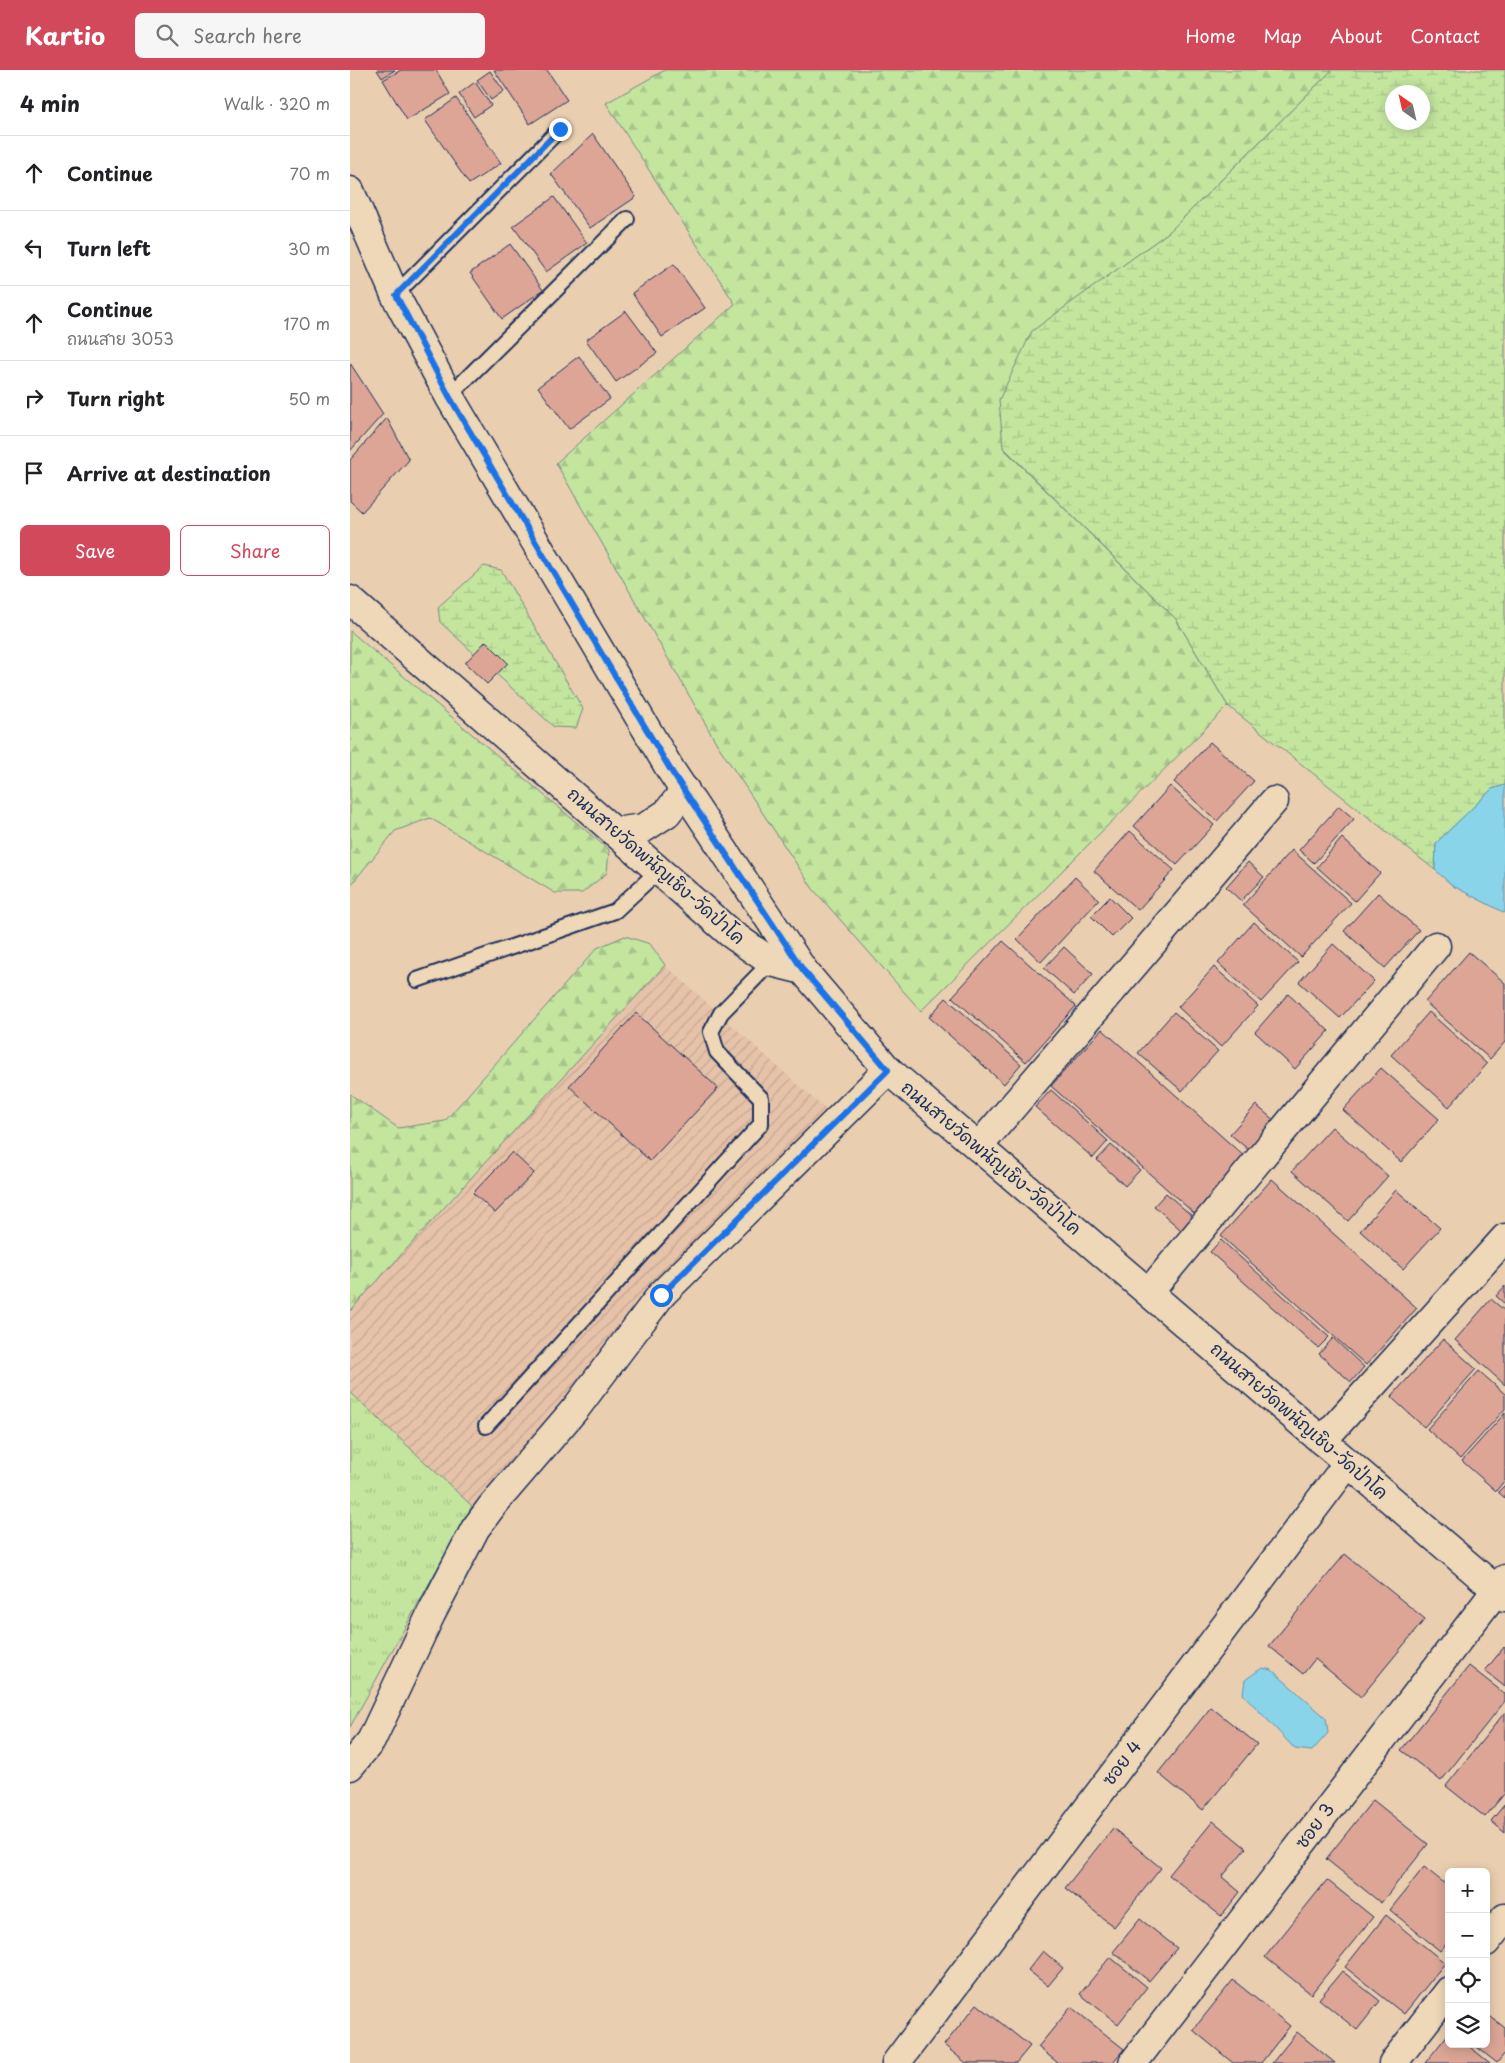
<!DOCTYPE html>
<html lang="en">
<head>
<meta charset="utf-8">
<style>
	:root { --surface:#fff; --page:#f6f6f6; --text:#202124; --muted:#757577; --line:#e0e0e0; --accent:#d1495b }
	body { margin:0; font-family:"Playpen Sans","Playpen Sans Thai",sans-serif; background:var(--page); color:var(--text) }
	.controls { position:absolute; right:15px; bottom:15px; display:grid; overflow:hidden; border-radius:8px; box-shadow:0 2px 12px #0003 }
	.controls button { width:45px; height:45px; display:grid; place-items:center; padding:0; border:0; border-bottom:1px solid var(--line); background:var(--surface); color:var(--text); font:25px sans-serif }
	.compass { position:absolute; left:1035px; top:15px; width:45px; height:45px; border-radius:50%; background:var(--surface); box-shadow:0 2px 12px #0003; rotate:326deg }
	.stop { position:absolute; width:15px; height:15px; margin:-11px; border:4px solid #1a73e8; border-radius:50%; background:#fff }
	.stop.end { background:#1a73e8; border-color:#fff; box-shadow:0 1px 5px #0008 }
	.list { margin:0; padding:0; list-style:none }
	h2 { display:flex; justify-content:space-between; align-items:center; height:65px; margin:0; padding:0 20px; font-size:21px }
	h2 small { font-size:16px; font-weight:400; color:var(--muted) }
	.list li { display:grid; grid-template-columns:32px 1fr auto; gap:15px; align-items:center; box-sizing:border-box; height:75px; padding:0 20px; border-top:1px solid var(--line) }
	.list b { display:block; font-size:19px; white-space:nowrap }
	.list p { margin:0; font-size:16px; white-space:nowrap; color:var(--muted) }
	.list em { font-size:16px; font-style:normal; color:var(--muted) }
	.actions { display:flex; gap:10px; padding:15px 20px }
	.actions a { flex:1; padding:11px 0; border:1px solid var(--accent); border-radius:8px; text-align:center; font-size:18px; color:var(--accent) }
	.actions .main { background:var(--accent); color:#fff }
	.icon { flex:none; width:28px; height:28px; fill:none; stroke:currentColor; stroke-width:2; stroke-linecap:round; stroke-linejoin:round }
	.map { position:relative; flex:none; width:1155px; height:1993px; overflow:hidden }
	header { display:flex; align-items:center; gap:30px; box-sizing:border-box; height:70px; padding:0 25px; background:var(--accent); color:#fff }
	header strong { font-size:24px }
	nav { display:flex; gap:28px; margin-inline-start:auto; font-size:18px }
	.search { width:350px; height:45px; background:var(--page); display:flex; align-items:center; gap:12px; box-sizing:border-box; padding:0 18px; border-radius:8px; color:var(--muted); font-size:19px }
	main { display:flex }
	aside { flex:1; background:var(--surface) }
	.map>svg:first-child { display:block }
</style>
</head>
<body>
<header>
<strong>Kartio</strong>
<div class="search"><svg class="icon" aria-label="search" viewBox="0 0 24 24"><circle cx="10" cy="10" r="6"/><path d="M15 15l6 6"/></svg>Search here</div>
<nav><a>Home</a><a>Map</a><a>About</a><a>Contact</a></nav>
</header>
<main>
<aside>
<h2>4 min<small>Walk · 320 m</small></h2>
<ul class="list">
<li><svg class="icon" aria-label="ahead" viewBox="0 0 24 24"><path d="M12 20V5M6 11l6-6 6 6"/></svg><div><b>Continue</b></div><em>70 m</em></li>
<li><svg class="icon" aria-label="left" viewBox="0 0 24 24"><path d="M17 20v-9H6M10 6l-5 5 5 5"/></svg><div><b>Turn left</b></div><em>30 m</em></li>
<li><svg class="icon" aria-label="ahead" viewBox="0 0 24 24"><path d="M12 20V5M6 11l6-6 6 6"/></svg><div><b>Continue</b><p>ถนนสาย 3053</p></div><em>170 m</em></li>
<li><svg class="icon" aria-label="right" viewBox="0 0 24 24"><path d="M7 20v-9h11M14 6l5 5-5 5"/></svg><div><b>Turn right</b></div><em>50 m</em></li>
<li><svg class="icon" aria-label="arrive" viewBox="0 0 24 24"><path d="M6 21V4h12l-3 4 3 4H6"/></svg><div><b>Arrive at destination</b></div></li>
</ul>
<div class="actions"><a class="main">Save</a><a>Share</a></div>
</aside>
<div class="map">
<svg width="1155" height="1993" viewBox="0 0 1155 1993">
	<defs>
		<pattern id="industrial-furrows" width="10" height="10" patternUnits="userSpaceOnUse" patternTransform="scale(1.25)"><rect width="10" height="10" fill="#e6c2a8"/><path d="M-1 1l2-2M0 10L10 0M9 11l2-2" fill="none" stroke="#c5a793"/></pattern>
		<pattern id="grass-tufts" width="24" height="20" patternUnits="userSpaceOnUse" patternTransform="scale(1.25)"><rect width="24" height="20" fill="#c3e59e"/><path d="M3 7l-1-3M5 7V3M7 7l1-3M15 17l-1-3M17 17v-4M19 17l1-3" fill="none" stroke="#a7c58a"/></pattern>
		<pattern id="forest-firs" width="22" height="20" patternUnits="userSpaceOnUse" patternTransform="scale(1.25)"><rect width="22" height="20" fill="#c3e59e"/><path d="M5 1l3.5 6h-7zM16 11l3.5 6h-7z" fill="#a7c58a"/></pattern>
		<pattern id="wetland-marsh" width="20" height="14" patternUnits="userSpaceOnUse" patternTransform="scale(1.25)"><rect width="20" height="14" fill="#c3e59e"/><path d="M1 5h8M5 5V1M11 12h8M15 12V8" fill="none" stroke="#a7c58a"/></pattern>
	</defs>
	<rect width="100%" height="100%" fill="#eaceb0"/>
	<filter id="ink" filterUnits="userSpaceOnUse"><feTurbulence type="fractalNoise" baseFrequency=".02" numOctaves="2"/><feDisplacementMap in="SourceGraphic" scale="10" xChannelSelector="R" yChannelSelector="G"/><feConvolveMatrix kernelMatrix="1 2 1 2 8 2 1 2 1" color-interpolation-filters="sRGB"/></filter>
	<g filter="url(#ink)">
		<path fill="url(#industrial-furrows)" d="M315,895l160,144 -175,182 -87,115 -91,100 -122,-114v-81z"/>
		<path fill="url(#grass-tufts)" stroke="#6f8a7e" d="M0,1322l122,114 -122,221z"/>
		<path fill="url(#forest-firs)" stroke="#6f8a7e" d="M315,0h667l-163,162 -136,99 -30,117 173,171 52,87 -307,305 -108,-122 -96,-145 -161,-281 179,-159 -129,-201z
			M0,561l259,219 -2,23 -25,20h-27l-125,-75 -35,13 -45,55z
			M275,866l25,8 15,21 -315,346v-217l48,34 47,-7 152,-173z"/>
		<path fill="url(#wetland-marsh)" stroke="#6f8a7e" fill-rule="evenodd" d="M982,0h173v715l-13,4 -56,54 -1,27 -207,-164 -52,-87 -173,-172 -4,-47 33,-69 137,-99zM1042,22h30v30h-30z
			M134,496l17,4 82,139 -7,19 -22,-1 -114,-105 -2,-15z"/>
		<path fill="#89d4e9" stroke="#5d92b1" d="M1155,715v128l-52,-27 -18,-16 1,-27 56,-54z
			M912,1598l10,2 54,48 2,15 -16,18 -17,-2 -52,-55 2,-14z"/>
		<path fill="#dca595" stroke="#1b2f5e" d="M27,0h18l-13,8z
			M51,0h35l14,24 -43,26 -24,-40z
			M144,0h53l20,30 -37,24z
			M140,1l14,20 -13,9 -14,-20z
			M125,12l16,23 -17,12 -15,-23z
			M106,28l45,65 -32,21 -44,-64z
			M243,64l43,63 -46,31 -39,-54z
			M204,127l33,46 -41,29 -33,-46z
			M160,174l33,46 -41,29 -32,-46z
			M324,194l31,44 -43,29 -30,-44z
			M276,241l31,42 -41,29 -30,-42z
			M229,286l31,43 -41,30 -31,-42z
			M0,293l33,51 -33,37z
			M37,348l22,42 -47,52 -12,-11v-41z
			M136,571l22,22 -21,21 -22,-21z
			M860,672l44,39 -37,40 -43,-39z
			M820,716l44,39 -37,40 -43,-39z
			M989,736l15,13 -40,44 -15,-13z
			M780,761l44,39 -36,40 -44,-39z
			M992,768l38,35 -25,28 -38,-34z
			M942,780l59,53 -50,54 -58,-52z
			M898,792l16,15 -23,24 -15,-14z
			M725,807l24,23 -58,62 -24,-23z
			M1028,823l41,37 -34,38 -41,-37z
			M760,827l21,21 -19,19 -21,-21z
			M904,852l44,40 -37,40 -43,-39z
			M653,871l73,65 -50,56 -74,-65z
			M983,874l41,37 -34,37 -41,-36z
			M714,877l29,27 -19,21 -30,-27z
			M1119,882l36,31v59l-15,17 -65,-57z
			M864,897l44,39 -37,41 -43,-40z
			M938,924l41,37 -34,38 -40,-37z
			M596,928l75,66 -17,20 -75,-67z
			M824,942l44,39 -36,40 -44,-38z
			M1079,942l58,52 -38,43 -58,-52z
			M286,943l82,75 -68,73 -81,-75z
			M752,959l144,129 -50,57 -145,-129z
			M1031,998l58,51 -38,43 -58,-52z
			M701,1020l57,51 -15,17 -58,-51z
			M906,1035l20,17 -26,29 -20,-17z
			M982,1057l56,49 -40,45 -56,-50z
			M761,1075l29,25 -15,16 -28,-26z
			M162,1082l22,21 -39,40 -22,-20z
			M922,1109l145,129 -51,57 -145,-129z
			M1046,1120l44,38 -37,41 -43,-38z
			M816,1123l27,24 -12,13 -27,-24z
			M871,1170l108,97 -11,11 -108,-96z
			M1155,1216v18l-9,-8z
			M1141,1229l14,12v74l-50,-45z
			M983,1268l31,29 -13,15 -32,-28z
			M1093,1269l33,30 -52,58 -33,-30z
			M1129,1301l26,23v15l-45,50 -33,-30z
			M1155,1343v67l-9,11 -34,-30z
			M1155,1415v13l-7,-6z
			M995,1484l80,65 -64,78 -46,-38 -12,15 -34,-28z
			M1154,1577l1,1v39l-20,-16z
			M1119,1596l36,28v7l-64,80 -40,-31z
			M861,1637l46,37 -54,66 -45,-37z
			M1155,1642v81l-20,24 -39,-31z
			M1023,1730l55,44 -47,59 -55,-44z
			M1155,1734v29l-14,-12z
			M863,1751l33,27 -24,29 18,15 -19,24 -52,-41z
			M763,1758l48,40 -47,59 -49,-39z
			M1074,1797l25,20v54l-9,10 -50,-41z
			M977,1810l46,37 -62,77 -46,-37z
			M1036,1845l59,48 -41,51 -59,-47z
			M790,1849l37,29 -28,33 -36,-29z
			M693,1881l20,17 -15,18 -20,-16z
			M760,1887l37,30 -29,37 -38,-30z
			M992,1901l38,30 -23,29 -38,-31z
			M883,1910l57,46 -29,37h-28l-40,-33z
			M627,1934l53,42 -14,17h-50l-22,-18z
			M721,1937l53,42 -12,14h-54l-20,-16z
			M1136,1943l19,15v25l-8,10 -24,-19h13z
			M947,1962l38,31h-63z
			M1099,1963v11h17l24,19h-65z"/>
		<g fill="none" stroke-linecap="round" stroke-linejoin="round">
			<defs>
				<path id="service" d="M45,225l165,-166
					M99,326l178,-177
					M67,910l198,-69 43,-40
					M136,1356l275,-302v-26l-44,-46 -6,-20 10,-19 50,-51"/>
				<path id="minor" d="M0,530l380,333 41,29 32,8
					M264,762l30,-4 23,-15 18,-23
					M628,1077l296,-346
					M799,1222l287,-346
					M972,1371l183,-203
					M0,1696l21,-25 60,-127 44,-85 17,-23 84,-98 85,-113 227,-225
					M1136,1872l19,-24
					M546,1993l452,-600
					M783,1993l372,-484
					M1043,1993l56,-72"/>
				<path id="secondary" d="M0,121l45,104 54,101 221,373 133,201 85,100 617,527"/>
			</defs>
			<use href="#service" stroke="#1b2f5e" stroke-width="18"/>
			<use href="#minor" stroke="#1b2f5e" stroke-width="31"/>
			<use href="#secondary" stroke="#1b2f5e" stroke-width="31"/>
			<use href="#service" stroke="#eed8b7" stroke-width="14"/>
			<use href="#minor" stroke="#eed8b7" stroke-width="28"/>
			<use href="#secondary" stroke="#eed8b7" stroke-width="28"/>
		</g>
	</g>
	<g fill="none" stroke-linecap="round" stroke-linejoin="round" filter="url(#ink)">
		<path stroke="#1a73e8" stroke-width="6" d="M210,59l-164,166 53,101 221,373 133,201 85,100 -227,225"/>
	</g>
	<g text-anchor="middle" stroke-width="4" stroke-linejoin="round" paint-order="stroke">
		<g font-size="18" fill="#1b2f5e" stroke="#eed8b7">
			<text transform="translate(306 796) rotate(41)" y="6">ถนนสายวัดพนัญเชิง-วัดป่าโค</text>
			<text transform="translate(641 1088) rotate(40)" y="6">ถนนสายวัดพนัญเชิง-วัดป่าโค</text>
			<text transform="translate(949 1351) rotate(41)" y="6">ถนนสายวัดพนัญเชิง-วัดป่าโค</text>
			<text transform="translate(772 1693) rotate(-53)" y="6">ซอย 4</text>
			<text transform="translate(965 1756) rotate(-53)" y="6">ซอย 3</text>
		</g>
	</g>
</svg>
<div class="controls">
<button>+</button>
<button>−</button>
<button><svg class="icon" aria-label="locate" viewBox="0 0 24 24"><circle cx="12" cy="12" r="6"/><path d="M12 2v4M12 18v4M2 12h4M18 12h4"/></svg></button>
<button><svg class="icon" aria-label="layers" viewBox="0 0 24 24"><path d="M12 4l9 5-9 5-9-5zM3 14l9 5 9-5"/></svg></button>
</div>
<svg class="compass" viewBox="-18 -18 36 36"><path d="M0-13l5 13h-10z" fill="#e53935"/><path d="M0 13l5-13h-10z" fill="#757577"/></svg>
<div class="stop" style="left:311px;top:1225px"></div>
<div class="stop end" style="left:210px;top:59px"></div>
</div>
</main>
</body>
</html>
